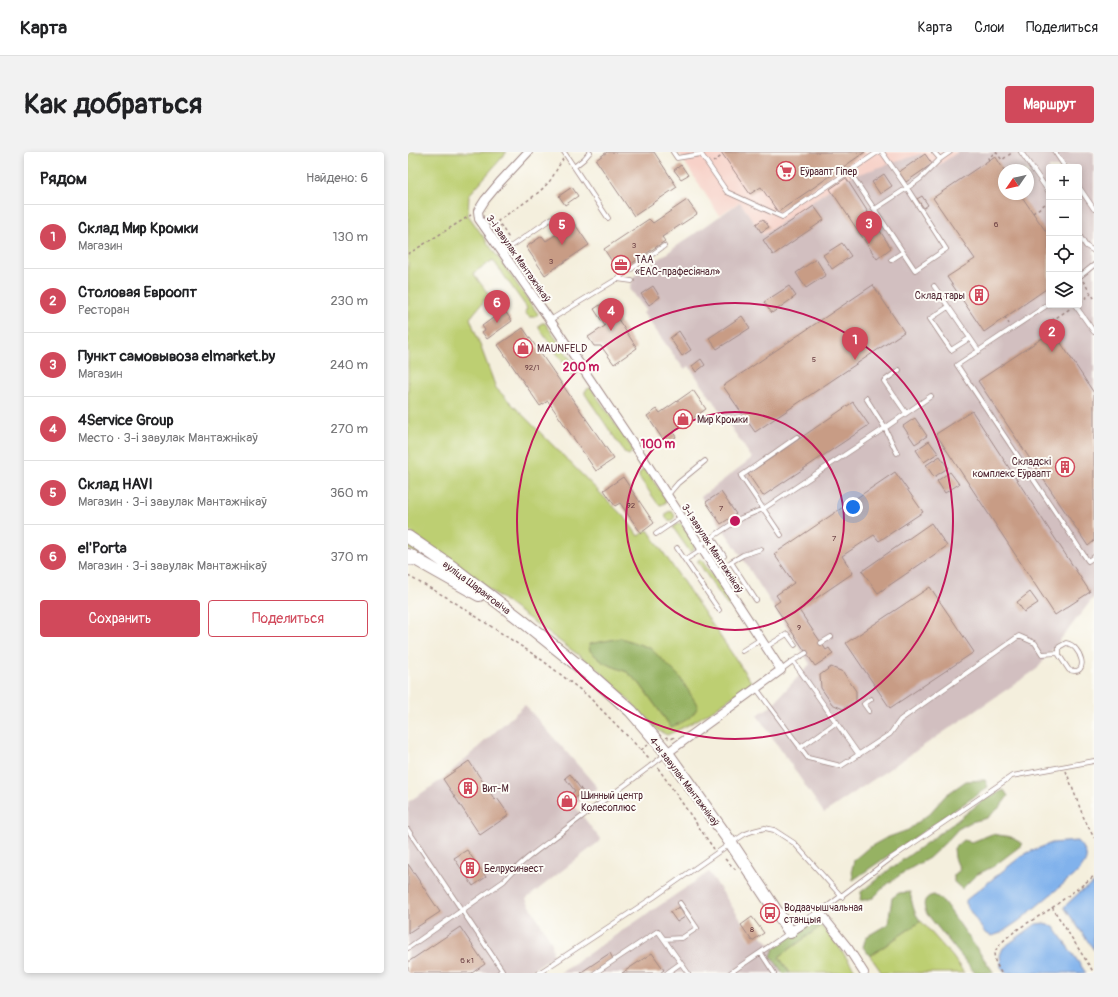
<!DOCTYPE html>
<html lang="ru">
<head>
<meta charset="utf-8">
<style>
	:root { --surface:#fff; --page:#f2f2f2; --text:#202124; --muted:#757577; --line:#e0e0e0; --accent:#d1495b }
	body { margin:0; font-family:Pangolin,sans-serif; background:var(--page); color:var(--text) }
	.controls { position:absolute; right:12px; top:12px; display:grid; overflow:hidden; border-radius:4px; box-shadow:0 2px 6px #0003 }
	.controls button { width:36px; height:36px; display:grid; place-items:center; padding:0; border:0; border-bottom:1px solid var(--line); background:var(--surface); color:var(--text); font:20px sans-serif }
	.compass { position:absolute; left:590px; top:12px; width:36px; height:36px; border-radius:50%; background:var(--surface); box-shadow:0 2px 6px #0003; rotate:236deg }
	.you { position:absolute; left:445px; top:355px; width:14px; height:14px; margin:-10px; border:3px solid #fff; border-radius:50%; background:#1a73e8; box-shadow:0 0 0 6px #1a73e833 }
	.badge { display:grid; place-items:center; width:26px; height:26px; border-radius:50%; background:var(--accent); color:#fff; font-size:13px; font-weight:700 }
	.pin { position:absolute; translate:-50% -33px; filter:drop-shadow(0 1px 2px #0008) }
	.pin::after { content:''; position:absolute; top:21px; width:14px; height:12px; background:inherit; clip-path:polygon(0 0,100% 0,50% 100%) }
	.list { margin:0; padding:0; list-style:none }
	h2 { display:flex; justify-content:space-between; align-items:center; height:52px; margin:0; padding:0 16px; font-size:17px }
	h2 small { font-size:13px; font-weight:400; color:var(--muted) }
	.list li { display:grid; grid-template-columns:26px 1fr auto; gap:12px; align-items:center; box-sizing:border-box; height:64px; padding:0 16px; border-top:1px solid var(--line) }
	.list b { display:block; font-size:15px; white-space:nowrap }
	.list p { margin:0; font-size:13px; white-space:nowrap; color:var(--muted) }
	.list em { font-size:13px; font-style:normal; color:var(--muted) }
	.actions { display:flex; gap:8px; padding:12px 16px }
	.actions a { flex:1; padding:9px 0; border:1px solid var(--accent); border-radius:4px; text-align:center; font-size:14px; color:var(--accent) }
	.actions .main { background:var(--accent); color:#fff }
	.icon { flex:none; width:22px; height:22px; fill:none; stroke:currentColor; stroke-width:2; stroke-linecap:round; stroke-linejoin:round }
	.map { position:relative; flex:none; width:686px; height:821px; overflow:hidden; border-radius:4px }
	header { display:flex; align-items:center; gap:24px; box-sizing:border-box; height:56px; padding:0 20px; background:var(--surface); border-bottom:1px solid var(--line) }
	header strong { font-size:19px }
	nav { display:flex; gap:22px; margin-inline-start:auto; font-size:14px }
	.intro { display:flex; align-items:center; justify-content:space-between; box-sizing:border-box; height:96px; padding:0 24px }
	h1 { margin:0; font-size:28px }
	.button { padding:10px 18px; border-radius:4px; background:var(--accent); color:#fff; font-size:14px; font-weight:700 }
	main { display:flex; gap:24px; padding:0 24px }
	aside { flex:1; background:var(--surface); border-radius:4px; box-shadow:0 2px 6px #0003 }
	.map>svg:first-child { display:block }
</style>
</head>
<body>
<header>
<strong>Карта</strong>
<nav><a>Карта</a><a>Слои</a><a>Поделиться</a></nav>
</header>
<div class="intro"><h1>Как добраться</h1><a class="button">Маршрут</a></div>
<main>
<aside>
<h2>Рядом<small>Найдено: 6</small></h2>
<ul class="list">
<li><span class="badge">1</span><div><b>Склад Мир Кромки</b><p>Магазин</p></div><em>130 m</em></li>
<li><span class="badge">2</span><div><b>Столовая Евроопт</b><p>Ресторан</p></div><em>230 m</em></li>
<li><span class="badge">3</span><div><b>Пункт самовывоза elmarket.by</b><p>Магазин</p></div><em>240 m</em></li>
<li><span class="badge">4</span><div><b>4Service Group</b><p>Место · 3-і завулак Мантажнікаў</p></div><em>270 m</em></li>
<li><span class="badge">5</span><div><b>Склад HAVI</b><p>Магазин · 3-і завулак Мантажнікаў</p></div><em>360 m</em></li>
<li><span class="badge">6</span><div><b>el'Porta</b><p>Магазин · 3-і завулак Мантажнікаў</p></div><em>370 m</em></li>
</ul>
<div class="actions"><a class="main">Сохранить</a><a>Поделиться</a></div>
</aside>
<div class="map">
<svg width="686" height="821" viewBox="0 0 686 821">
	<rect width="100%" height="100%" fill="#fdfcf7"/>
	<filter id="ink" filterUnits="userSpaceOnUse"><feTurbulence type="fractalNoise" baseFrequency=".025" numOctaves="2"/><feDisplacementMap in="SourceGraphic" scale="8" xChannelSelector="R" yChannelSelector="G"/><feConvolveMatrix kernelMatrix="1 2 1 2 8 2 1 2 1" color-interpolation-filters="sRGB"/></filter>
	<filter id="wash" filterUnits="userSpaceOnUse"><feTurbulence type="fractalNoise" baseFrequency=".012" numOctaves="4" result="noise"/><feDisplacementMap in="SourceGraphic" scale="16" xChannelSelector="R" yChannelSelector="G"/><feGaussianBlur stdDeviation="0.9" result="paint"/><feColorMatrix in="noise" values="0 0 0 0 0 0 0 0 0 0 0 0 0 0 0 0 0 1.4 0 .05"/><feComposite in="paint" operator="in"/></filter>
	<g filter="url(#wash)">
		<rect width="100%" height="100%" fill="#f4efdd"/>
		<path fill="#f7d1c8" d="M270,0h280l-25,17 -87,9 -83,57 -23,-33 -21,13z"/>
		<path fill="#d2bfc0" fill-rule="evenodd" d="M550,0h136v445l-57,72 -213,144 -67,-98 13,-8 40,-43 -76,-119 -33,-48 51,-39 -63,-92 -5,3 -41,-56 3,-3 -16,-21 4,-13 106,-74 23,33 83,-57 75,-24 12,15zM641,15h30v138h-30zM596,18h24v24h-24z
			M117,553l73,83 -24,17 27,35 -75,59 26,44 1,13 -25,17h-120v-171l35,-23z
			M301,720l34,51 -2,2 10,16 10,-6 11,11 18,27h-230z"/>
		<path fill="#bdcf72" stroke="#84774e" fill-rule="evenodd" d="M3,0h96l-38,43 -1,20 70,99 -3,3h-6l-4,-5 2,-4 -34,-48 -20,13 16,22 -19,23 26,70 131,132 11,16 10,-6 104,153c-27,19 -54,39 -85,52l-8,-4 -60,-61 -191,-140v-375zM182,499l108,55 -27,21 -31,-43 -13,-12 -23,-9z
			M134,171h3l33,47 1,2 -4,3h-3l-33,-47v-3z
			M181,236h2l41,60v4l-3,3 -4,-2 -40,-59v-3z
			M236,317l2,1 20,29 -1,4 -4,2 -3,-1 -19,-27v-4z
			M257.5 364a4.5 4.5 0 1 1 9 0a4.5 4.5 0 1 1-9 0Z
			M271,371h2l13,20v7l-4,2 -16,-23 -1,-2z
			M0,390l43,32 -43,-25z
			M293,407l30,43 -1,4 -3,-1 -29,-43v-2z
			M513,769l32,36 11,16h-82l-12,-17z
			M413,774l18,21 18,26h-67l-11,-16z"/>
		<path fill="#96b264" stroke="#706848" d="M213,486l29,10 29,28 19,30c-5,12 -15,16 -27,21l-31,-43 -13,-12 -23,-9 -14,-12 -1,-7z
			M577,628l3,7 -135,93 -1,-11 2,-9 14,-12 18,-10 22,-8 22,-17 16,-18 20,-14z
			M596,638l4,6 -8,11 -13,11 -16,4 -13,7 -10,11 -19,18 -25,14 -19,14 -12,12 -13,3 1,-9 25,-20 68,-49 32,-25z
			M584,682l19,3 12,7 -29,22 -18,9 -14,14 -8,-7v-7l6,-5 -5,-12 -1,-10 9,-8 9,2z
			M502,740c2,10 3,21 11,29l-51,35 -7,-9 3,-10 22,-13 4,-26 7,-5z
			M526,743l5,3 5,4 50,71h-19l-48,-59c-4,-8 -5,-17 7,-19z
			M402,768h7l4,6 -42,31 11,16h-7l-12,-17 3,-7z"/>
		<path fill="#81b2ec" stroke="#66688c" d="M669,689c11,12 13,17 2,30l-59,49 -19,13 -9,3 -7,-3 -19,-28v-5l58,-46 28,-11z
			M686,731v67l-30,-43 16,-15z
			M636,771l10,4 32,46h-80l-5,-6 -1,-12 3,-7 33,-24z"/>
		<g id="blocks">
			<path fill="#c89c85" d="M199,0h47l23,35 -43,29 -38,-56z
				M313,0h144l-87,60 -17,-25 -11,7z
				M517,2l7,10 -26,18 -7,-10z
				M587,4l9,14v24h16l29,42v51l-65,45 -37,-55 28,-18 -42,-61z
				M273,13l7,10 -7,4 -7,-9z
				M476,22l8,12 -12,8 -8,-12z
				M438,26l45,70 -14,11 -47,-70z
				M164,35l6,9 -13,9 -6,-9z
				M514,44l6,9 -4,3 -7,-9z
				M279,48l10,14 -35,23 3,4 -46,31 -15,-23 45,-30 4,4z
				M406,54l10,14 -51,35 -10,-15z
				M355,67l6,8 -8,5 -5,-8z
				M166,71l15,22 -44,30 -19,-28 16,-11 4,5z
				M434,91l9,13 -19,13 -9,-14z
				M408,107l10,16 -20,13 -10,-15z
				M465,133l31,47 -149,100 -32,-46z
				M245,134l7,11 -11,8 -8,-11z
				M381,134l7,10 -24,17 -8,-11z
				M198,149l31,47 -23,16 -13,-18h-7l-6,-9 17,-11 -11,-17z
				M96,158l8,11 -25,18 -5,-7 3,-2 -3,-4z
				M334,164l8,12 -33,21 -8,-11z
				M115,176l91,131 -18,12 -48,-70 -8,5 -42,-61z
				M271,179l12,19 -9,6 -12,-18z
				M645,179l41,62v148l-6,5 -110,-165z
				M293,207l4,6 -9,7 -4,-6z
				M285,238l13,19 -33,23 3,5 -10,7 -19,-28 10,-7 3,4z
				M445,250l16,23 -106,71 -15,-22z
				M564,259l118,181 -35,23 -119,-181z
				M507,266l12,18 -12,8 -12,-18z
				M521,289l9,12 -14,9 -8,-12z
				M532,304l8,12 -14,9 -8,-12z
				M487,320l28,40 -44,29 -5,-6 -32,21 11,17 -54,37 27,40 3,-2 4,6 -18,12 -41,-61 6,-4 -4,-6 18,-12 -20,-29z
				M542,320l9,12 -14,9 -8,-12z
				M215,325l31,46 -13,10 -21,-30 -5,3 -11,-16z
				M313,340l15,22 -15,10 -15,-22z
				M523,371l16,23 -69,47 -16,-22z
				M522,435l44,65 -84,56 -44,-65z
				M622,440l8,11 -14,9 -7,-10z
				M423,515l12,5 13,19v10l-13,8 -11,-5 -11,-16 -1,-13z
				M61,609l26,39 2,-2 12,17 -29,20 -37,-56z
				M162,622l13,18 -19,15 -4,-5 15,-11 -10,-13z
				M59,698l19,27 -13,9 -19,-28z
				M0,712l32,48 -32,21z
				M271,755l6,10 -8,5 -7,-10z
				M344,765l12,16 -12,8 -11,-16z
				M52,775l25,37 -13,9h-64v-11z
				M202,801l3,6 -21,14h-12z
				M244,801l12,17 -4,3h-38z"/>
		</g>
	</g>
	<g filter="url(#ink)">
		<use href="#blocks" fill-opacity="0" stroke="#9f8784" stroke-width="1"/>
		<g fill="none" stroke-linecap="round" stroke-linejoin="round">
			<defs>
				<path id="lane" d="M156,0l44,66
					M265,0l4,6 24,-4 26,38 55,25 96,-65
					M526,0l6,7 10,-7
					M613,0l28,40
					M647,0l10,15
					M166,15l10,-8 6,-7
					M441,19l66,99 31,-21 -39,-61 13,-9 20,-20
					M671,35l15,22
					M467,57l32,-21 -25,-36
					M671,83l7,11 8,5
					M95,100l52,-36
					M483,108l12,-8
					M671,125l15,-12
					M209,127l15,2
					M526,134l45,65
					M641,152l-92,61 131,196 6,-4
					M667,153l19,27
					M540,155l-18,12 21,31 19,-12
					M142,168l67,-41 47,-33
					M491,218l-15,11 22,32
					M489,301l-12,-25 46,-32
					M259,344l11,-13 27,-22
					M248,382l25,-17
					M373,383l-40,-59 56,-39
					M304,385l12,19
					M292,393l41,-27 22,-9 122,-81 -19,-30
					M269,396l8,12
					M294,397l-17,11 34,50
					M309,420l14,-10
					M348,448l-25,-38 12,-7 18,-6
					M413,491l10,-6
					M658,491c15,2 25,34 3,27l-10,-15v-8z
					M358,495l21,-13 8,11
					M334,499l19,-12
					M385,509l13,-8
					M373,518l12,-9 66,94
					M348,536l52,70 33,8 49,-32 10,-14 119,-84 16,7 7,11 16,-1
					M461,559l-5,-7 7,-5
					M392,596l37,-26
					M0,678l94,140 -3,3
					M412,760l70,-53 122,-83 82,-15
					M256,787l18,-1 15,-10 -17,-25
					M0,796l96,-67c15,-18 35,-32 54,-46 35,-28 73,-53 108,-81
					M353,801l13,20
					M131,821l115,-76 77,-54 14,-9 8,-3 12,-3 9,2 20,13 48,54
					M187,821l63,-42 30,42
					M259,821l14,-10
					M322,821l59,-40"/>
				<path id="street" d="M120,0l-28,30 -15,18 -7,11 1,8 71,101 93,138 138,212 -114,83
					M382,780l30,-19 28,35 16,25"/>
				<path id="secondary" d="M0,385l44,30 68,52 75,60 36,32 36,42 64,90 59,89
					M0,403l71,40"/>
				<path id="highway" d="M0,406h4"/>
			</defs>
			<use href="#lane" stroke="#9f8784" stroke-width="5.5"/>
			<use href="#street" stroke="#9f8784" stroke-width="10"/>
			<use href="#secondary" stroke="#9f8784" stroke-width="14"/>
			<use href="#highway" stroke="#9f8784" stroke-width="16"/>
			<path stroke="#9f8784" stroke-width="1.5" stroke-dasharray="3 3" stroke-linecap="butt" d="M581,8l-1,-2 8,-6 6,8 11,-8
				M305,10l10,-7
				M625,61l16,-12
				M98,91l2,-6 -10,-16c17,-13 37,-23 50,-38 5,-5 10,-17 15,-24
				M0,102l63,-39
				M675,129l11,17
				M672,150l11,-8
				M597,165l4,7
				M643,181l-6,-8 26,-17
				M0,424l40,22 94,62 45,35 62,63
				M258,585l5,2 4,-2
				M233,598l7,-5
				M250,616l56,81
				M658,619l17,45 11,22
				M317,707l11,11
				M644,755l42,66
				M593,821l-6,-12 -1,-8c12,-21 39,-32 58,-45 14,-11 28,-21 42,-32"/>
			<use href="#lane" stroke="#fff" stroke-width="4"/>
			<use href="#street" stroke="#fff" stroke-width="8"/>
			<use href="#secondary" stroke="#fff" stroke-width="12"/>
			<use href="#highway" stroke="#fff" stroke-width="15"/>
		</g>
	</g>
	<g fill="none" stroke="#c2185b" stroke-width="2">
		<circle cx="327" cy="369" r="109"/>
		<circle cx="327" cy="369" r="218"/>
	</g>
	<defs>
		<symbol id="supermarket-ring" viewBox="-11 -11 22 22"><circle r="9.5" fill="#fdfcf7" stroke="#d1495b" stroke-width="1.5"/><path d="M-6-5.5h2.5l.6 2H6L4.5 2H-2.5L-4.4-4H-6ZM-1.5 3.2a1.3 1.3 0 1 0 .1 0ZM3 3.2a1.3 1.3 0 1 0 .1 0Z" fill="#d1495b"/></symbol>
		<symbol id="office-ring" viewBox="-11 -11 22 22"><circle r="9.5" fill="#fdfcf7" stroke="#d1495b" stroke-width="1.5"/><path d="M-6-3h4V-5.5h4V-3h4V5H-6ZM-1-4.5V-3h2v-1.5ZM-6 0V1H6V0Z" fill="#d1495b"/></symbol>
		<symbol id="building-ring" viewBox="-11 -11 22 22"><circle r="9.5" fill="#fdfcf7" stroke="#d1495b" stroke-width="1.5"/><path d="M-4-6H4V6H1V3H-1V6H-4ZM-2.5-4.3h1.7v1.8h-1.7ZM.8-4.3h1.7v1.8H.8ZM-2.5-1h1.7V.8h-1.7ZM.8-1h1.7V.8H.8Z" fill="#d1495b"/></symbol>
		<symbol id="shop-ring" viewBox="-11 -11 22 22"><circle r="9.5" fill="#fdfcf7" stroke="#d1495b" stroke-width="1.5"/><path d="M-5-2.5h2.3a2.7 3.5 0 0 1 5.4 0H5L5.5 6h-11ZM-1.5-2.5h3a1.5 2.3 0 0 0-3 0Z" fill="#d1495b"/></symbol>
		<symbol id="bus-ring" viewBox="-11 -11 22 22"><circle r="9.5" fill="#fdfcf7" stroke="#d1495b" stroke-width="1.5"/><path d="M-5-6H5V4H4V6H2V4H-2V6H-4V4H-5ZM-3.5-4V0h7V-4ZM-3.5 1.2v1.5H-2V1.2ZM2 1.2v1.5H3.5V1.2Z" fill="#d1495b"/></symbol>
	</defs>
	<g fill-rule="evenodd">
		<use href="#supermarket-ring" x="367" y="8" width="22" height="22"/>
		<use href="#office-ring" x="202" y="102" width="22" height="22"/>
		<use href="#building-ring" x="560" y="132" width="22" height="22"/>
		<use href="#shop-ring" x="104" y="185" width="22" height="22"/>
		<use href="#shop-ring" x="264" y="256" width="22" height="22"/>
		<use href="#building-ring" x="646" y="304" width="22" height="22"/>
		<use href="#building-ring" x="49" y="625" width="22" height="22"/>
		<use href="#shop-ring" x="148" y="638" width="22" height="22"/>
		<use href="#building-ring" x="51" y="705" width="22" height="22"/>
		<use href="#bus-ring" x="351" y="750" width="22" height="22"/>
	</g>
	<g text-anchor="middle" stroke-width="4" stroke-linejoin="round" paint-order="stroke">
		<g font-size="8" fill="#6a3e42">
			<text x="588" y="75">6</text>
			<text x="226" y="96">3</text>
			<text x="143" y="112">3</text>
			<text x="406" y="210">5</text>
			<text x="124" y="218">92/1</text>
			<text x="223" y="356">92</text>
			<text x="313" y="359">7</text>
			<text x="426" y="389">7</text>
			<text x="391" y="478">9</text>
			<text x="344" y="780">8</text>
			<text x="59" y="811">6 к1</text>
		</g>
		<g font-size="10" fill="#4a1f2b" stroke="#fdfcf7" text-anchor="start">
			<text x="392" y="23">Еўраапт Гіпер</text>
			<text x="227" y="111">ТАА<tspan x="227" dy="12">«ЕАС-прафесіянал»</tspan></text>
			<text x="557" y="147" text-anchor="end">Склад тары</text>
			<text x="129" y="200">MAUNFELD</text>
			<text x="289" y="271">Мир Кромки</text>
			<text x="643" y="313" text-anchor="end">Складскі<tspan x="643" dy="12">комплекс Еўраапт</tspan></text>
			<text x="74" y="640">Вит-М</text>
			<text x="173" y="647">Шинный центр<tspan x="173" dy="12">Колесоплюс</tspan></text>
			<text x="76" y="720">Белрусинвест</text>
			<text x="376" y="759">Водаачышчальная<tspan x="376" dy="12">станцыя</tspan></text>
		</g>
		<g font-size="10" fill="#4a1f2b" stroke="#fdfcf7">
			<text transform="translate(111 106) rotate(55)" y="4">3-і завулак Мантажнікаў</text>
			<text transform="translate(305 396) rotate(57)" y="4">3-і завулак Мантажнікаў</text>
			<text transform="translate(69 435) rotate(37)" y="4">вуліца Шаранговіча</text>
			<text transform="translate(277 629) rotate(53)" y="4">4-ы завулак Мантажнікаў</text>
		</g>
	</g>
	<circle cx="327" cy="369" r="6" fill="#c2185b" stroke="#fdfcf7" stroke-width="2"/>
	<g font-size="12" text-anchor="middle" font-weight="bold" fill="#c2185b" stroke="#fdfcf7" stroke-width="4" stroke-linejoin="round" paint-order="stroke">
		<text x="173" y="219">200 m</text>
		<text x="250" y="296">100 m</text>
	</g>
</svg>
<div class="controls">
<button>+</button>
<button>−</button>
<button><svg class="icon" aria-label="locate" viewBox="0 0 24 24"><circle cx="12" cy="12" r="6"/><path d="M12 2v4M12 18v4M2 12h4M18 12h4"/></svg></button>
<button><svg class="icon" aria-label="layers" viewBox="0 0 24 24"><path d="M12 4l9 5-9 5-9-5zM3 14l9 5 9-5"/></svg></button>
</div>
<svg class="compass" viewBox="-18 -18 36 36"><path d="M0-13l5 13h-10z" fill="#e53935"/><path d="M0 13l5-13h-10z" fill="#757577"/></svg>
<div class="you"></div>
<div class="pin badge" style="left:447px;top:208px">1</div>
<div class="pin badge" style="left:644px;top:200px">2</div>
<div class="pin badge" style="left:461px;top:92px">3</div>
<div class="pin badge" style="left:203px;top:179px">4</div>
<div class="pin badge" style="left:154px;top:93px">5</div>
<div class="pin badge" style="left:89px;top:171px">6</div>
</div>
</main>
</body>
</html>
